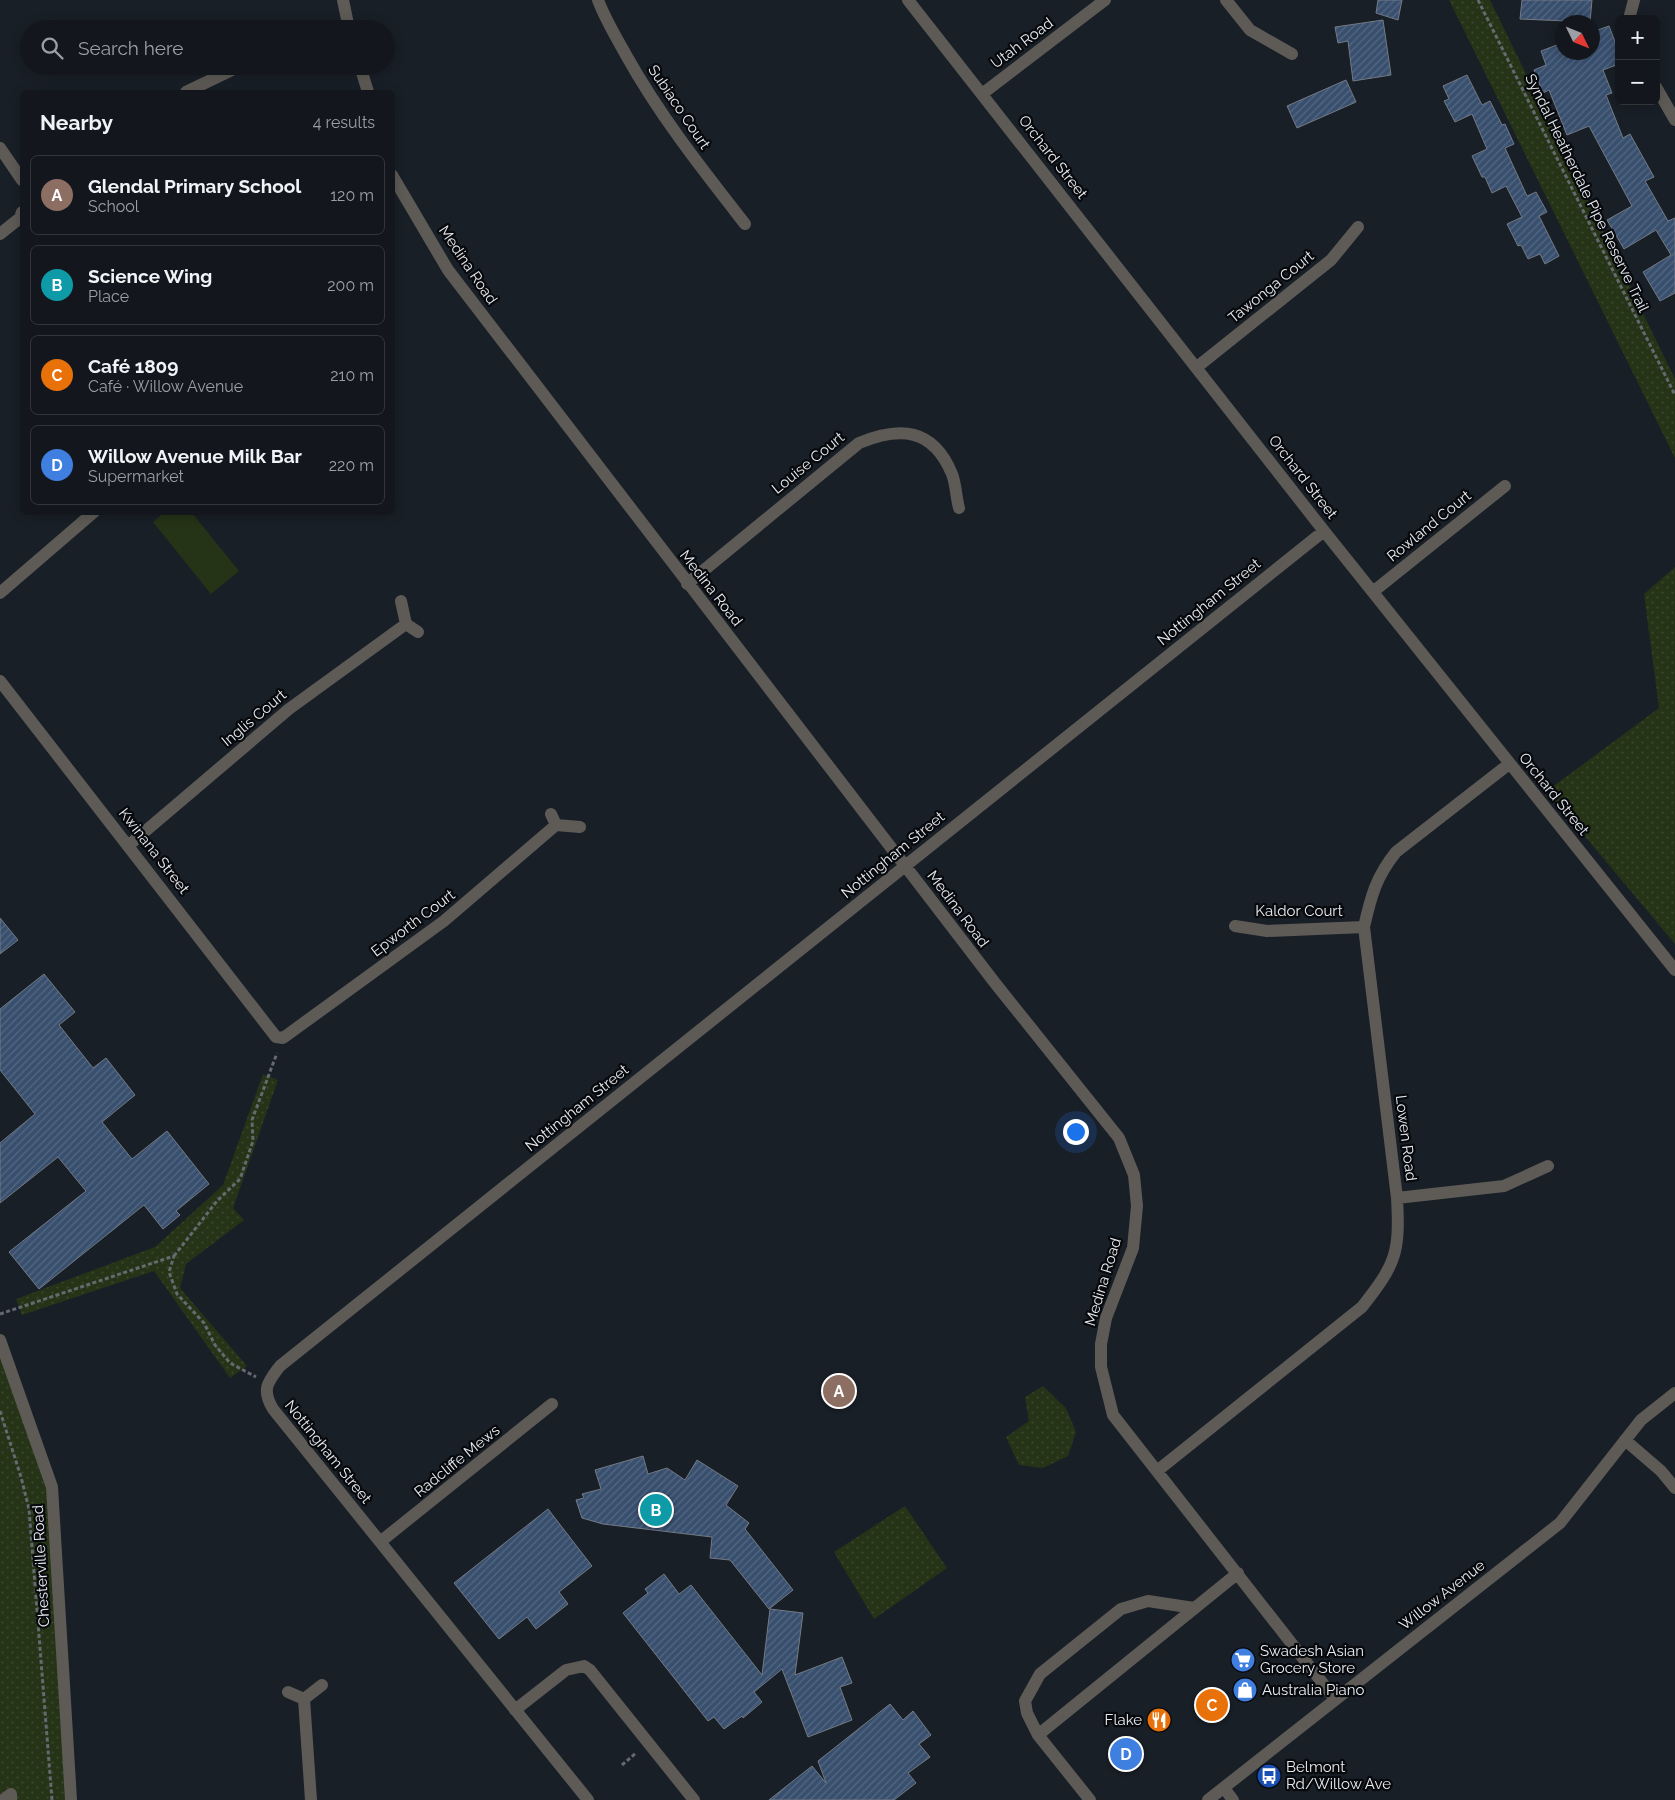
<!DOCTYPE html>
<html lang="en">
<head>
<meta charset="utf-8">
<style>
	:root { --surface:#13171d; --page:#1c2026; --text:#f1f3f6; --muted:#9d9fa4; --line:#32363b; --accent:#0b8043 }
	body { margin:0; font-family:Raleway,sans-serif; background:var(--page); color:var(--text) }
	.controls { position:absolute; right:15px; top:15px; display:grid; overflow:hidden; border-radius:8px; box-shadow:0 2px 12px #0003 }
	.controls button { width:45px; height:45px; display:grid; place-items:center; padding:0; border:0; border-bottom:1px solid var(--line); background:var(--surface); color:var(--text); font:25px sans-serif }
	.compass { position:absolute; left:1555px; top:15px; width:45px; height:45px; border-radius:50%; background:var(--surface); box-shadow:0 2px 12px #0003; rotate:133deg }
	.you { position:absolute; left:1075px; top:1131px; width:18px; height:18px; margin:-12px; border:4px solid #fff; border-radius:50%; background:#1a73e8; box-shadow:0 0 0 8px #1a73e833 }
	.badge { display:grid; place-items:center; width:32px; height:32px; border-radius:50%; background:var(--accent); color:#fff; font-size:16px; font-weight:700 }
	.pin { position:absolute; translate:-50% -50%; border:2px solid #fff; box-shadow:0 1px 5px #0006 }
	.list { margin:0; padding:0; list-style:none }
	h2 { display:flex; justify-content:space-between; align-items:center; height:65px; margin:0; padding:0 20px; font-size:21px }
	h2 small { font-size:16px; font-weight:400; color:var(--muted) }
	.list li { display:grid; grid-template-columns:32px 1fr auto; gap:15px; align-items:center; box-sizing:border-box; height:80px; margin:0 10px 10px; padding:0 10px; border:1px solid var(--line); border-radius:8px }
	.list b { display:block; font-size:19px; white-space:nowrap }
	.list p { margin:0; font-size:16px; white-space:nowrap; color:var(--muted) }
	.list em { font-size:16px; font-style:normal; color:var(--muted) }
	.icon { flex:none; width:28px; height:28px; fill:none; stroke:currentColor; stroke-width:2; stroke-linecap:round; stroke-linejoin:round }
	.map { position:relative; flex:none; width:1675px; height:1800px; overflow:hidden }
	.search { position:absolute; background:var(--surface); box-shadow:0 2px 12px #0003; left:20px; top:20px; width:375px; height:55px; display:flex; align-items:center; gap:12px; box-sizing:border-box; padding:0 18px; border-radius:28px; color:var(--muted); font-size:19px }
	.panel { position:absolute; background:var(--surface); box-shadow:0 2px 12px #0003; left:20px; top:90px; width:375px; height:425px; border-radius:8px }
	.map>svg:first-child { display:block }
</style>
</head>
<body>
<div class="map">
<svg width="1675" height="1800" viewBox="0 0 1675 1800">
	<defs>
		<pattern id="park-dots" width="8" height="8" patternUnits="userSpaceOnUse" patternTransform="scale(1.25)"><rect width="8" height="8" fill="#253316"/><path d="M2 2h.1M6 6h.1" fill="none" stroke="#3a472d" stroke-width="1.8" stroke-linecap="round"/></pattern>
		<pattern id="building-hatch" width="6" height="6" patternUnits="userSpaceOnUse" patternTransform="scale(1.25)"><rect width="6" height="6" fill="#384f6e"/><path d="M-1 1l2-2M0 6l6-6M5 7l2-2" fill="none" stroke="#556883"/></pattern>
	</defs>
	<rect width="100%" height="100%" fill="#191f27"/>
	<path fill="#253316" d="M165,512l27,1 47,58 -28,23 -58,-72z"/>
	<path fill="url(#park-dots)" d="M1449,0h41l185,379v79z
		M1675,567v377l-128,-153 112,-83 -15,-114z
		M263,1074l15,6 -45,128 11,12 -58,44 -6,24 67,78 -17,12 -76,-107 -132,44 -6,-16 139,-52 68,-62z
		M0,1340l52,147 19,313h-71z
		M1043,1386l23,22 10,24 -8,24 -25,12 -24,-3 -13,-28 23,-16 -4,-24z
		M905,1506l42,62 -73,51 -40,-67z"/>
	<path fill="url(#building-hatch)" stroke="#737a84" d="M1378,0h24l-4,20 -22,-7z
		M1522,0h70l-2,22 -70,-3z
		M1383,20l8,55 -38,6 -5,-40 -10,2 -3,-16z
		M1609,26l10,26v12l-16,6 9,23 -6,2 17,43 7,-4 24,43 -9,4 23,40 7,-3v75l-15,8 -17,-29 28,-17 -15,-25 -32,19 -17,-29 25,-14 -43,-80 -22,9 -18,-45 -6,3 -9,-23 12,-5 -5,-14 21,-8v9h30v-20z
		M1467,75l15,30 8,-4 12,24 3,-1 9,20 -9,4 22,48 9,-4 11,20 -8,4 20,40 -14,8 -5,-10 -12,5 -7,-14 -3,1 -11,-22 15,-7 -16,-31 -14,7 -7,-16h-3l-10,-21 15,-7 -15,-35 -17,8 -11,-21 5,-2 -6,-13z
		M1346,80l10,22 -59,26 -10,-22z
		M0,918l18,22 -18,14z
		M44,974l31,38 -16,13 34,43 13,-10 29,37 -33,27 30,37 35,-28 42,53 -33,27 4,4 -17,14 -19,-24 -105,84 -30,-37 77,-61 -28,-34 -58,46v-60l35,-29 -35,-44v-61z
		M643,1456l5,18 19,-6 18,12 12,-20 41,26 -12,19 23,18 -4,6 48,61 -24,19 -39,-49 -20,-2 2,-21 -109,-13 -21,-6 -6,-18 8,-2 -2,-4 19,-5 -6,-19z
		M548,1509l44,57 -33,26 9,12 -32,25 -9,-12 -28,22 -45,-56z
		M664,1574l15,20 12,-9 71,90 8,-66 33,4 -8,62 47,-18 10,26 -12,4 12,33 -44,17 -26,-68 -28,23 8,10 -19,16 -1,-2 -18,13 -10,-12 -6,4 -85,-108 25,-20 -3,-4z
		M890,1704l13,16 10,-9 18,24 -12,9 11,13 -22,16 8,10 -22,17h-125l43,-34 14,17 -8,-22z"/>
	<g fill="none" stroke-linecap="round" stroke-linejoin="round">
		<path stroke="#656a71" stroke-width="3" stroke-dasharray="4 2.5" stroke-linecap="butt" d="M1478,0l197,395
			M174,1256l43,-55 23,-22 13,-38 -1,-21 25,-67
			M0,1314l174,-58 -5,16 8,22 27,29 11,22 15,18 26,14
			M0,1411l21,66 8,32 23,291
			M622,1765l14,-12"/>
		<path stroke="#5e5b56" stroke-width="12" d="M343,0l6,29
			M598,0c7,19 18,37 28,55 34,61 76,114 119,169
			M908,0l416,531 351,439
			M1226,0l24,30 42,24
			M1629,19l5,-19
			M360,66l8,26
			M1656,87l19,33
			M186,92l54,-26
			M982,94l123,-94
			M0,148l22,32
			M392,175l56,95 547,713 124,155 15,37 3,31 -4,42 -27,70 -5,26v23l12,48 222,284
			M0,234l20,-16 2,-6
			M1197,367l134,-107 27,-33
			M687,584l172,-141c41,-17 74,-15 93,31 4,10 4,23 7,34
			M1374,591l131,-105
			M0,593l94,-81
			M401,601l5,23 12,8
			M0,681l276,356 7,1 161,-117 112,-96
			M551,814l5,11 24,2
			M129,845l160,-136 117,-85
			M1235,926l32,5 97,-4
			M1397,1198l107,-12 44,-20
			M0,1340l52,147 19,313
			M1625,1440l36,31 14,17
			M1157,1471l205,-164c34,-43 38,-54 35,-109l-33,-271c7,-31 12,-50 32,-75l113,-88
			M380,1542l172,-138
			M288,1692l16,7 18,-14
			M304,1699l7,101
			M515,1710l51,-40 18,-4 6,4 104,130
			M1038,1735l-11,-22 -2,-12 15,-27 81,-65 27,-8 46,7
			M1224,1788l9,12
			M3,1800l8,-6v6
			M588,1800l-315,-391c-12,-20 -5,-27 7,-43l1044,-835
			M1090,1800l-52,-65 200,-162
			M1208,1800l352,-277 81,-103 34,-27"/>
	</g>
	<defs>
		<symbol id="supermarket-disc" viewBox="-11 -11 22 22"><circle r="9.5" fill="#3f7fe0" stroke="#07090c"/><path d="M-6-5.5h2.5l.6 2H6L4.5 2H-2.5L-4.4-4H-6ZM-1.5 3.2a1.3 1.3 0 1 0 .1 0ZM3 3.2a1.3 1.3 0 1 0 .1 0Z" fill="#fff"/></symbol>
		<symbol id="shop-disc" viewBox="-11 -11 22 22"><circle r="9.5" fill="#3f7fe0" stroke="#07090c"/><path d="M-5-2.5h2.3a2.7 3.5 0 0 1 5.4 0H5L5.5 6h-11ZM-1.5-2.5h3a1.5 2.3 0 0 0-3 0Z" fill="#fff"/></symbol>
		<symbol id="restaurant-disc" viewBox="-11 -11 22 22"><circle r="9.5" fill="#e8710a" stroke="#07090c"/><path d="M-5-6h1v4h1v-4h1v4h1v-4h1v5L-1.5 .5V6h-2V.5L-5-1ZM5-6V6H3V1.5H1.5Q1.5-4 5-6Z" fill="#fff"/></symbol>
		<symbol id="bus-disc" viewBox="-11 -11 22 22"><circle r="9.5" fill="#1a4fb4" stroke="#07090c"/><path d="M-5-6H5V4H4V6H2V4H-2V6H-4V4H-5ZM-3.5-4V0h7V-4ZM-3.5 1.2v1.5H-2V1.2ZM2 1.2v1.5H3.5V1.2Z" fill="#fff"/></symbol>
	</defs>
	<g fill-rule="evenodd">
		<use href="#supermarket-disc" x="1229" y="1646" width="28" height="28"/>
		<use href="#shop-disc" x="1231" y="1676" width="28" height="28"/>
		<use href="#restaurant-disc" x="1145" y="1706" width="28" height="28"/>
		<use href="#bus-disc" x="1255" y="1762" width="28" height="28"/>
	</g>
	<g text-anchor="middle" stroke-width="4.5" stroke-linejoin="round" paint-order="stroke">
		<g font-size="15" fill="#e8ecf1" stroke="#07090c">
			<text transform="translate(1022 43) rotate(-37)" y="5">Utah Road</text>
			<text transform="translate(679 107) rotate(56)" y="5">Subiaco Court</text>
			<text transform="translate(1053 157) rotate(52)" y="5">Orchard Street</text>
			<text transform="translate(1587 193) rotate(64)" y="5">Syndal Heatherdale Pipe Reserve Trail</text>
			<text transform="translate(468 265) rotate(56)" y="5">Medina Road</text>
			<text transform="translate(1271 287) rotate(-39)" y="5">Tawonga Court</text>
			<text transform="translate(808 463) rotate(-39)" y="5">Louise Court</text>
			<text transform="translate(1303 477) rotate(52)" y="5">Orchard Street</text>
			<text transform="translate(1429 526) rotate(-39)" y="5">Rowland Court</text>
			<text transform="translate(711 588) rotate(52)" y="5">Medina Road</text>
			<text transform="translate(1209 602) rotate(-39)" y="5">Nottingham Street</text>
			<text transform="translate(254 718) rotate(-40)" y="5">Inglis Court</text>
			<text transform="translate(1554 794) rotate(51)" y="5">Orchard Street</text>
			<text transform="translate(154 851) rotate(52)" y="5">Kwinana Street</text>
			<text transform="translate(893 855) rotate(-39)" y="5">Nottingham Street</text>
			<text transform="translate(958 909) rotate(53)" y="5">Medina Road</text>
			<text x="1299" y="916">Kaldor Court</text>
			<text transform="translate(413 923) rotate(-37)" y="5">Epworth Court</text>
			<text transform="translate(577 1108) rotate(-39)" y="5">Nottingham Street</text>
			<text transform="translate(1406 1138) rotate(83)" y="5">Lowen Road</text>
			<text transform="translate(1103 1282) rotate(-73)" y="5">Medina Road</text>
			<text transform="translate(328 1452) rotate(51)" y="5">Nottingham Street</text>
			<text transform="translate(457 1461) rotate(-39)" y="5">Radcliffe Mews</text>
			<text transform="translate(41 1566) rotate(-93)" y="5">Chesterville Road</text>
			<text transform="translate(1442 1595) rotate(-38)" y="5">Willow Avenue</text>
		</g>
		<g font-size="15" fill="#e8ecf1" stroke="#07090c" text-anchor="start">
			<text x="1260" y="1656">Swadesh Asian<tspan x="1260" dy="17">Grocery Store</tspan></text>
			<text x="1262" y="1695">Australia Piano</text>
			<text x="1142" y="1725" text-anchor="end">Flake</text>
			<text x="1286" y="1772">Belmont<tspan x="1286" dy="17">Rd/Willow Ave</tspan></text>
		</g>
	</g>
</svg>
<div class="controls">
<button>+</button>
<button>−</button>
</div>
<svg class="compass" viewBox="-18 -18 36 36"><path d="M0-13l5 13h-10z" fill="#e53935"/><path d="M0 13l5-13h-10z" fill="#9d9fa4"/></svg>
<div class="you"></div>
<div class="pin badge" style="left:839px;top:1391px;background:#8d6e63">A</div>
<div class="pin badge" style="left:656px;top:1510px;background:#0f9aa8">B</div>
<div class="pin badge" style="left:1212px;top:1705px;background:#e8710a">C</div>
<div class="pin badge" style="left:1126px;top:1754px;background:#3f7fe0">D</div>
<div class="search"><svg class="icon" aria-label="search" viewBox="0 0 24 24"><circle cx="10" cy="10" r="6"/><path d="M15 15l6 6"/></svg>Search here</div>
<section class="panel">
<h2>Nearby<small>4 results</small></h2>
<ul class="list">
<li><span class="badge" style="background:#8d6e63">A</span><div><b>Glendal Primary School</b><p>School</p></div><em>120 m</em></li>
<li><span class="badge" style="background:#0f9aa8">B</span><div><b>Science Wing</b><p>Place</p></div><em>200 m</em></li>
<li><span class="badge" style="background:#e8710a">C</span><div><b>Café 1809</b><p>Café · Willow Avenue</p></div><em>210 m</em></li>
<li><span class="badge" style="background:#3f7fe0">D</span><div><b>Willow Avenue Milk Bar</b><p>Supermarket</p></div><em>220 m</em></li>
</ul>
</section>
</div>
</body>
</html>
